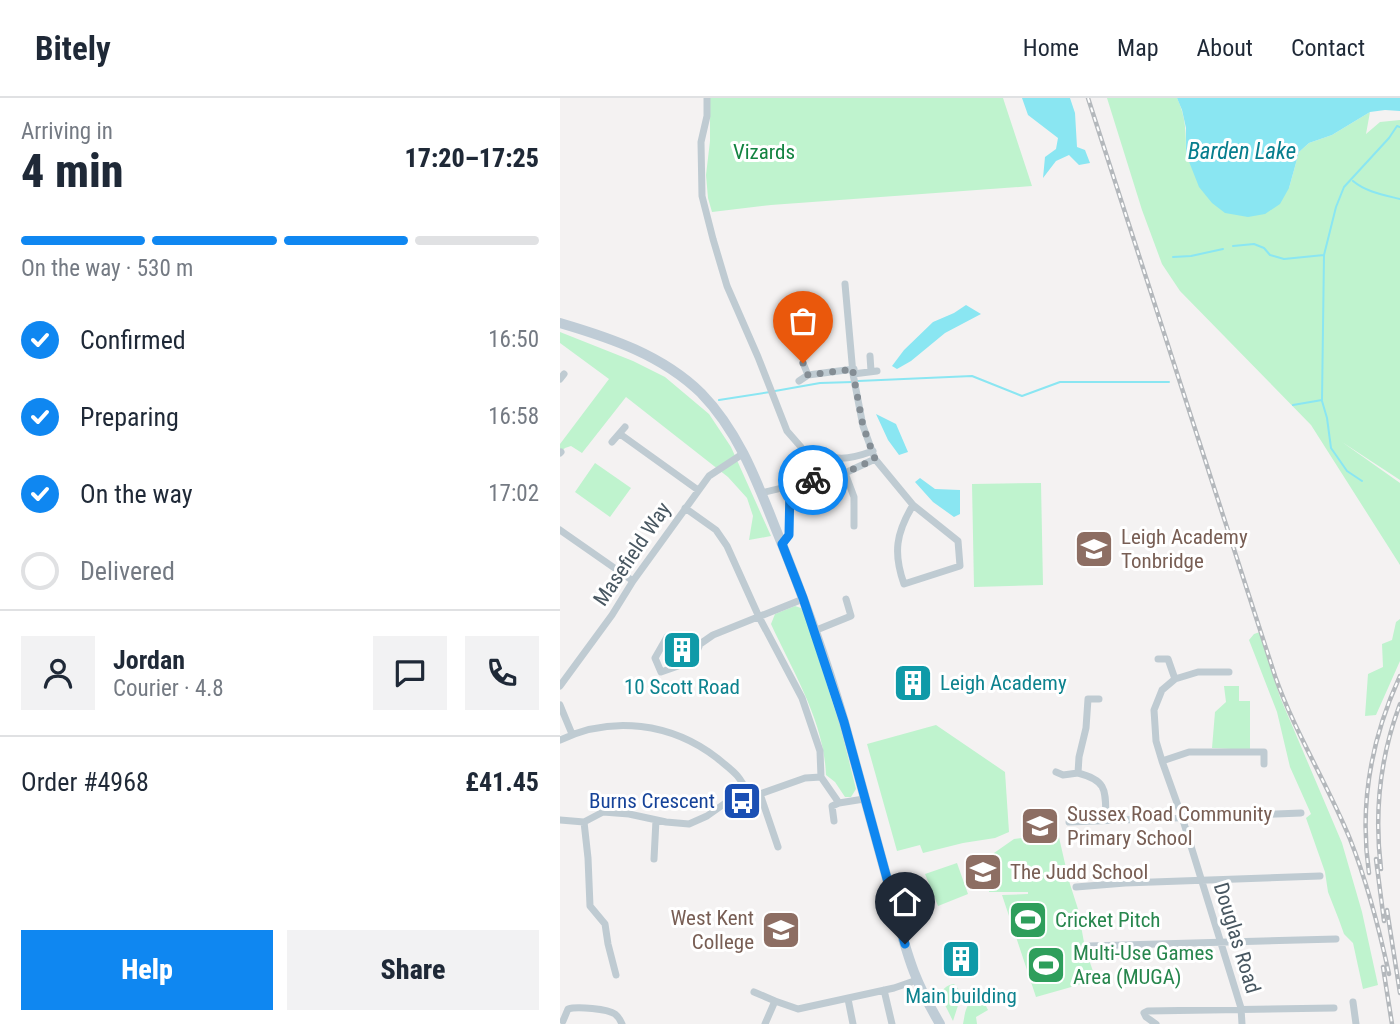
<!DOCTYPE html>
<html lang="en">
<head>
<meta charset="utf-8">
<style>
	:root { --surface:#fff; --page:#f2f2f3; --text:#1f2937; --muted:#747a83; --line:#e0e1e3; --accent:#0f87f1 }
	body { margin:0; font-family:"Roboto Condensed",sans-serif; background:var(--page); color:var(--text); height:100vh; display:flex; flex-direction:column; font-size:26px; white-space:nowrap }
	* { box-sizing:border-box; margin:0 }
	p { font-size:23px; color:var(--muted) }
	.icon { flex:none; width:38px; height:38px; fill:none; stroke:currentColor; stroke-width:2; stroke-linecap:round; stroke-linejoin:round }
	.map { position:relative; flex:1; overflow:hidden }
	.details { display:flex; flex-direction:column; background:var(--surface); width:560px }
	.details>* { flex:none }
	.pin { position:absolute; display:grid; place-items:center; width:60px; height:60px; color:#fff; margin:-72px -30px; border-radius:50% 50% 50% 0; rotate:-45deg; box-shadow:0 0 7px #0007 }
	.pin .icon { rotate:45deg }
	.courier { position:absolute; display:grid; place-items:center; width:70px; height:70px; margin:-35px; border:5px solid #0f87f1; border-radius:50%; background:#fff; color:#222; box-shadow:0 2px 9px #0007 }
	.head em { font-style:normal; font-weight:800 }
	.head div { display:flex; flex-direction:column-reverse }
	.head { display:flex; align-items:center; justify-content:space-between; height:119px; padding:0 21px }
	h1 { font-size:46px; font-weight:800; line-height:52px }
	.bar { display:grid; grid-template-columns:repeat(4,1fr); gap:10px 7px; align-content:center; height:84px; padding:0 21px }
	.bar i { height:9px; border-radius:5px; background:var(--line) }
	.bar .current { background:var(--accent) }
	.bar p { grid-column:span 4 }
	.line { display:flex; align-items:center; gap:18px; padding:0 21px; border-top:2px solid var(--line) }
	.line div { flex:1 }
	.round { display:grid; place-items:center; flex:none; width:74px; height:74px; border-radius:0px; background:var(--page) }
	ol { padding:0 21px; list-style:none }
	li { display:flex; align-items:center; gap:21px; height:77px }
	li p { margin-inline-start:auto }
	li .icon { padding:7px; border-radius:50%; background:var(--accent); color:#fff; stroke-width:4 }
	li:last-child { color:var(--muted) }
	li i { width:38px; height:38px; border:4px solid var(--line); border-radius:50% }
	.action { display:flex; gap:14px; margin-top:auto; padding:14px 21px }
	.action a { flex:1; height:80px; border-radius:0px; background:var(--accent); color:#fff; font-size:28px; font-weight:800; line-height:80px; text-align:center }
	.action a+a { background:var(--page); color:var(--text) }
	header { display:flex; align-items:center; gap:42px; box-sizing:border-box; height:98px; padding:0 35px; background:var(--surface); border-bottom:2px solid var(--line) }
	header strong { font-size:33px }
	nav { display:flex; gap:38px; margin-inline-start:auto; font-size:24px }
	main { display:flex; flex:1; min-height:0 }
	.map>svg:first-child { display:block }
	.green { fill:#bff3ce }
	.water { fill:#8ae6f2 }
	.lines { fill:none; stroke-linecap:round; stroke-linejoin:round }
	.stream { stroke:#8ae6f2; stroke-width:2 }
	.street { stroke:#bfcbd2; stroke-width:7 }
	.secondary { stroke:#bfccd6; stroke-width:10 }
	.rail-casing { stroke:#b4b8bc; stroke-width:4.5 }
	.rail { stroke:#fff; stroke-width:2; stroke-dasharray:5; stroke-linecap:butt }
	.done { stroke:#848d94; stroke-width:7; stroke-dasharray:0 12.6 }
	.route { stroke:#0f87f1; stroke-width:9 }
	.labels { text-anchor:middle; stroke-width:6; stroke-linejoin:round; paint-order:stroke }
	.park-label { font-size:21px; fill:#128340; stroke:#fff }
	.education-label { font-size:21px; fill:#785e54; stroke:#fff; text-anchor:start }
	.street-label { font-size:21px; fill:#485761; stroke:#fff }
	.culture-label { font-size:21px; fill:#0d838f; stroke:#fff }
	.transit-label { font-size:21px; fill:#164399; stroke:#fff; text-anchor:end }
	.leisure-label { font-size:21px; fill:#27864d; stroke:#fff; text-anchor:start }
	.water-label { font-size:23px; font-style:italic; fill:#077e8e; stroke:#fff }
</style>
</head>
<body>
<header>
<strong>Bitely</strong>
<nav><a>Home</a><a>Map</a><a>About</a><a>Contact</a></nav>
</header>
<main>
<section class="details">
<div class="head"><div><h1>4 min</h1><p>Arriving in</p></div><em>17:20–17:25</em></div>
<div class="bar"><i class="current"></i><i class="current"></i><i class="current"></i><i></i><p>On the way · 530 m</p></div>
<ol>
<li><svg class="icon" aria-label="check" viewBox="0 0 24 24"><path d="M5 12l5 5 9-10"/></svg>Confirmed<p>16:50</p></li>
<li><svg class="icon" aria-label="check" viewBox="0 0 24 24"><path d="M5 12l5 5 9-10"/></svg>Preparing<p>16:58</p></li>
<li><svg class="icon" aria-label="check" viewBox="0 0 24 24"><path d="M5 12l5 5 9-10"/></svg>On the way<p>17:02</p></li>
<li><i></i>Delivered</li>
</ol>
<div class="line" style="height:126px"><a class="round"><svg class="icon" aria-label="person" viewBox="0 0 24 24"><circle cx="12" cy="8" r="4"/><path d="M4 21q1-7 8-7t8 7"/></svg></a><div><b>Jordan</b><p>Courier · 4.8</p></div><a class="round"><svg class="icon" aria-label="chat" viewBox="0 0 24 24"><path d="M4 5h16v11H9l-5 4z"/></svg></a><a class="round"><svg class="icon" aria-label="phone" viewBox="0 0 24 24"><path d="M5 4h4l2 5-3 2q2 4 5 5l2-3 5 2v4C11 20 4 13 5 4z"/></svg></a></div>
<div class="line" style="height:91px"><div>Order #4968</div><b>£41.45</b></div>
<div class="action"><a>Help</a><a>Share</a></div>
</section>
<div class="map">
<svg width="840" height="926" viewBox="0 0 840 926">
	<rect width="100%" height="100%" fill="#f4f2f2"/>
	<path class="green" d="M150,0H443L472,88L211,107L152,114L148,100L146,77L150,43Z
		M547,0H617C626,19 626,35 626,56L729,90L739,54L749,45L772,37L810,14L806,36L820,24L840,22V382L782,344L840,385V467L751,327L620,193L602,166L582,112Z
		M0,234L73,263L105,279L149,316L171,349L211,438L189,442L193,418L187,400L168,379L66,299L22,355L11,348L5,350L0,355V346L49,281L0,245Z
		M35,365L71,390L50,419L15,394Z
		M481,385L483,487L414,489L412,386Z
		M235,508L241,510L244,515L280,627L296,691L291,699H285L275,684L266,677C264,623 233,574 211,526L215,516Z
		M840,521V563L816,617L805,618L808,576L823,569L822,546L832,542L836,524Z
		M700,534L720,599L782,745L802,814L818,887L803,891L793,845L784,836L779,822L768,794L765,774L746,720L751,716L730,669L717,614L689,542L694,536Z
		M664,588H679V603H690V652L652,650L655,614L666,604Z
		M376,627L445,674L449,734L435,740L403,745L363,755L360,747L337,753L307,646Z
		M498,735L509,783L518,811L525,850L536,882L476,899L442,797L468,796V794H429V755H434L454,741Z
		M397,765L408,796L378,808L365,776Z
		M394,886L402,895L393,923L380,897C382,891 387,887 394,886Z
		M416,902L420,903L423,902L428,912L416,919L417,926H403C405,917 405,904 416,902Z"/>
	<path class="water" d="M462,0H510L515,15L517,49L525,52L530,65L519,67L509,57L496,63L483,80L485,59L496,51L498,40L468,17Z
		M617,0H840V13L825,12L810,14L772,37L749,45L739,54L729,90L720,106L705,116L688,119L665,115L652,105L639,89L626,56V30L622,12Z
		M406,207L421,216L385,235L351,263L337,271L332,268L344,252L373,224L394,215Z
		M316,316L336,326L348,354L339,357L328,342Z
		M360,380L375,391L400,392V416L394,419L373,404L355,384Z"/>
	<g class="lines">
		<path class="stream" d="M793,83C806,94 824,97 840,101
			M673,148L694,146L704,150L710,157L724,161L764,157
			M613,159L631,158L663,151
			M298,283L412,278L462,298L500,284H609
			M215,293L260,285L293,284
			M159,302L210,294
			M762,303L767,320L771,350L787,373L802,383
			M733,307L762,302L764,157L776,109L784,89L829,40L837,28L840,29"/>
		<path class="street" d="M147,0V18L141,44L142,98L153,141L167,188L198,259L227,333L241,349L253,383
			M285,186L293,276L303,328L315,361L353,407L398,443L400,468L344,486C333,455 336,435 353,407
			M310,258L311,273
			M243,265L248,277
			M293,276L317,273
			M0,281L4,276
			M239,283L248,277L294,271
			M60,336L138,392
			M52,344L65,329
			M251,351C275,364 288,362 313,353
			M0,355L1,354
			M285,375L294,399V428
			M201,395L285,375L315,361
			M125,410L156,432L167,448L199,519L242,600L260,653L261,679L279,705L304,701
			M0,432L73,483
			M222,446L229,437L230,388
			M254,533L291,518L286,501
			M107,539L95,560L101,574L121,567H131L140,546L153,537L243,501
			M598,561H608L615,581
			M669,574H638L615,581L602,592L594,612L596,643L602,663L622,719L681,910L682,926
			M0,588L52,517L73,483L149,378L184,355
			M539,601H528L526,630L519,659L518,675C549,683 545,694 546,722
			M0,607L12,636
			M0,642C52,617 112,625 157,660C174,674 179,676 188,696H200L245,680L261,679
			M602,663L629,654H704V666
			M496,674L503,677L518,675
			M200,696L218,749
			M0,722L24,724L43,714L69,716L106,724L129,726L147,718L164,706L188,696
			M274,723L272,708L279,705
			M24,724L28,760L30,808L45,826L48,846L56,877
			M509,724L741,715
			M94,761L96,722
			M516,789L565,785L760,778
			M528,848L776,841
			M324,892L332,926
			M194,894L215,903L238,911L334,890L357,882
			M288,901L293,926
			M793,904L796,926
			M3,923L8,911C17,908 48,911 55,916C59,919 60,922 62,926
			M205,926L215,903
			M596,926L586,919L584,915L588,913L774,910"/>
		<path class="secondary" d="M0,225C51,240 102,257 141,295C178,333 196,381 215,429C241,492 265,558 284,624C298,675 312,726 326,777C335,809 342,843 354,874C361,892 370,909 380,926"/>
		<g class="rail-casing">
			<path id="rail" d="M528,0L715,578C735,635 767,685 790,741C807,784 819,830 829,876
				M816,761L824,823
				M821,771C814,714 820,659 840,606
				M809,775C799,706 811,641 840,578
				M827,812L840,895
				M823,869L832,926"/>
		</g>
		<use href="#rail" class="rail"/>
	</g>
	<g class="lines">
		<path class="done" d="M243,265L248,277L294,271L293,275L303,328L315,361L285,375L253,382"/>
		<path class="route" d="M253,382L230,388L229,437L222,446L243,500L284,624L345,846"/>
	</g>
	<defs>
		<g id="school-square" transform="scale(2.0125)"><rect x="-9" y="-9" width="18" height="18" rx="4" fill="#8d6e63" stroke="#fff"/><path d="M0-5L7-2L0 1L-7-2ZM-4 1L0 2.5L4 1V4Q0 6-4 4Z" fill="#fff"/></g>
		<g id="building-square" transform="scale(2.0125)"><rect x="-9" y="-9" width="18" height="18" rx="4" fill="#0f9aa8" stroke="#fff"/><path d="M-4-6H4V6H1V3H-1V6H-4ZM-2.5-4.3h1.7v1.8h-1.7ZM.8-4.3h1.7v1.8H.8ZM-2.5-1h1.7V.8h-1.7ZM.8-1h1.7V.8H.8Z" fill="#fff"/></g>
		<g id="bus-square" transform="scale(2.0125)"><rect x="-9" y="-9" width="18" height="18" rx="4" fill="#1a4fb4" stroke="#fff"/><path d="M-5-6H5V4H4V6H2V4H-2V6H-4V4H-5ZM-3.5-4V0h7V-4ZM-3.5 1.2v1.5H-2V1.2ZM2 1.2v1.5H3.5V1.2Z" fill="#fff"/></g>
		<g id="stadium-square" transform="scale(2.0125)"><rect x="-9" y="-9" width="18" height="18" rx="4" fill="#2e9e5b" stroke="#fff"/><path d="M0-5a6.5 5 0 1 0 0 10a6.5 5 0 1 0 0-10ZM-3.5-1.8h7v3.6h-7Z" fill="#fff"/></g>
		<g id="university-square" transform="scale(2.0125)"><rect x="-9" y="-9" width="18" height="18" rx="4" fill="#8d6e63" stroke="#fff"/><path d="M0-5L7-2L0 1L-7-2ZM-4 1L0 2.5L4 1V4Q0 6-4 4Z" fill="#fff"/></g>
	</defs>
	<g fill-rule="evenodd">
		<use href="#school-square" x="534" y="451"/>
		<use href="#building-square" x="122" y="552"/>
		<use href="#building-square" x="353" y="585"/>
		<use href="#bus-square" x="182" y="703"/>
		<use href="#school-square" x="480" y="728"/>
		<use href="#school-square" x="423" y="774"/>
		<use href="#stadium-square" x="468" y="822"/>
		<use href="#university-square" x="221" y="832"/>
		<use href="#building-square" x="401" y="861"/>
		<use href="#stadium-square" x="486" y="867"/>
	</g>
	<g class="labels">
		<g class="park-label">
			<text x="204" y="61">Vizards</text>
		</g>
		<g class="education-label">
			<text x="561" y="446">Leigh Academy<tspan x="561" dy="24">Tonbridge</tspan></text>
			<text x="507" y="723">Sussex Road Community<tspan x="507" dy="24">Primary School</tspan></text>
			<text x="450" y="781">The Judd School</text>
			<text x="194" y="827" text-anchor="end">West Kent<tspan x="194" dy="24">College</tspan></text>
		</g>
		<g class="street-label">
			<text transform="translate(72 456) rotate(-56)" y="7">Masefield Way</text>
			<text transform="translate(677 840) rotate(73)" y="7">Douglas Road</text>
		</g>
		<g class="culture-label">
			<text x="380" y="592" text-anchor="start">Leigh Academy</text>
			<text x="122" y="596">10 Scott Road</text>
			<text x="401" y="905">Main building</text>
		</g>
		<g class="transit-label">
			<text x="155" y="710">Burns Crescent</text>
		</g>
		<g class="leisure-label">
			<text x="495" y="829">Cricket Pitch</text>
			<text x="513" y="862">Multi-Use Games<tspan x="513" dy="24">Area (MUGA)</tspan></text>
		</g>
		<g class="water-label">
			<text x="682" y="61">Barden Lake</text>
		</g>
	</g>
</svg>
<div class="pin" style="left:243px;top:265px;background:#ea580c"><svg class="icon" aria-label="bag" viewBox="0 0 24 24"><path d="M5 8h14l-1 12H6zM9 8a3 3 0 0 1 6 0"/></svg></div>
<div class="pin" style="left:345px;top:846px;background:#1f2937"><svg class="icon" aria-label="home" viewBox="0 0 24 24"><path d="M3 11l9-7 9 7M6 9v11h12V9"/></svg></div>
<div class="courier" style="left:253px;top:382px"><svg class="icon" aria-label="bike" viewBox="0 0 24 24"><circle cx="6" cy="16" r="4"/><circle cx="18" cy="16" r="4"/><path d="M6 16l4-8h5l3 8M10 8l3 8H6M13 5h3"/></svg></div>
</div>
</main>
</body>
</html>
